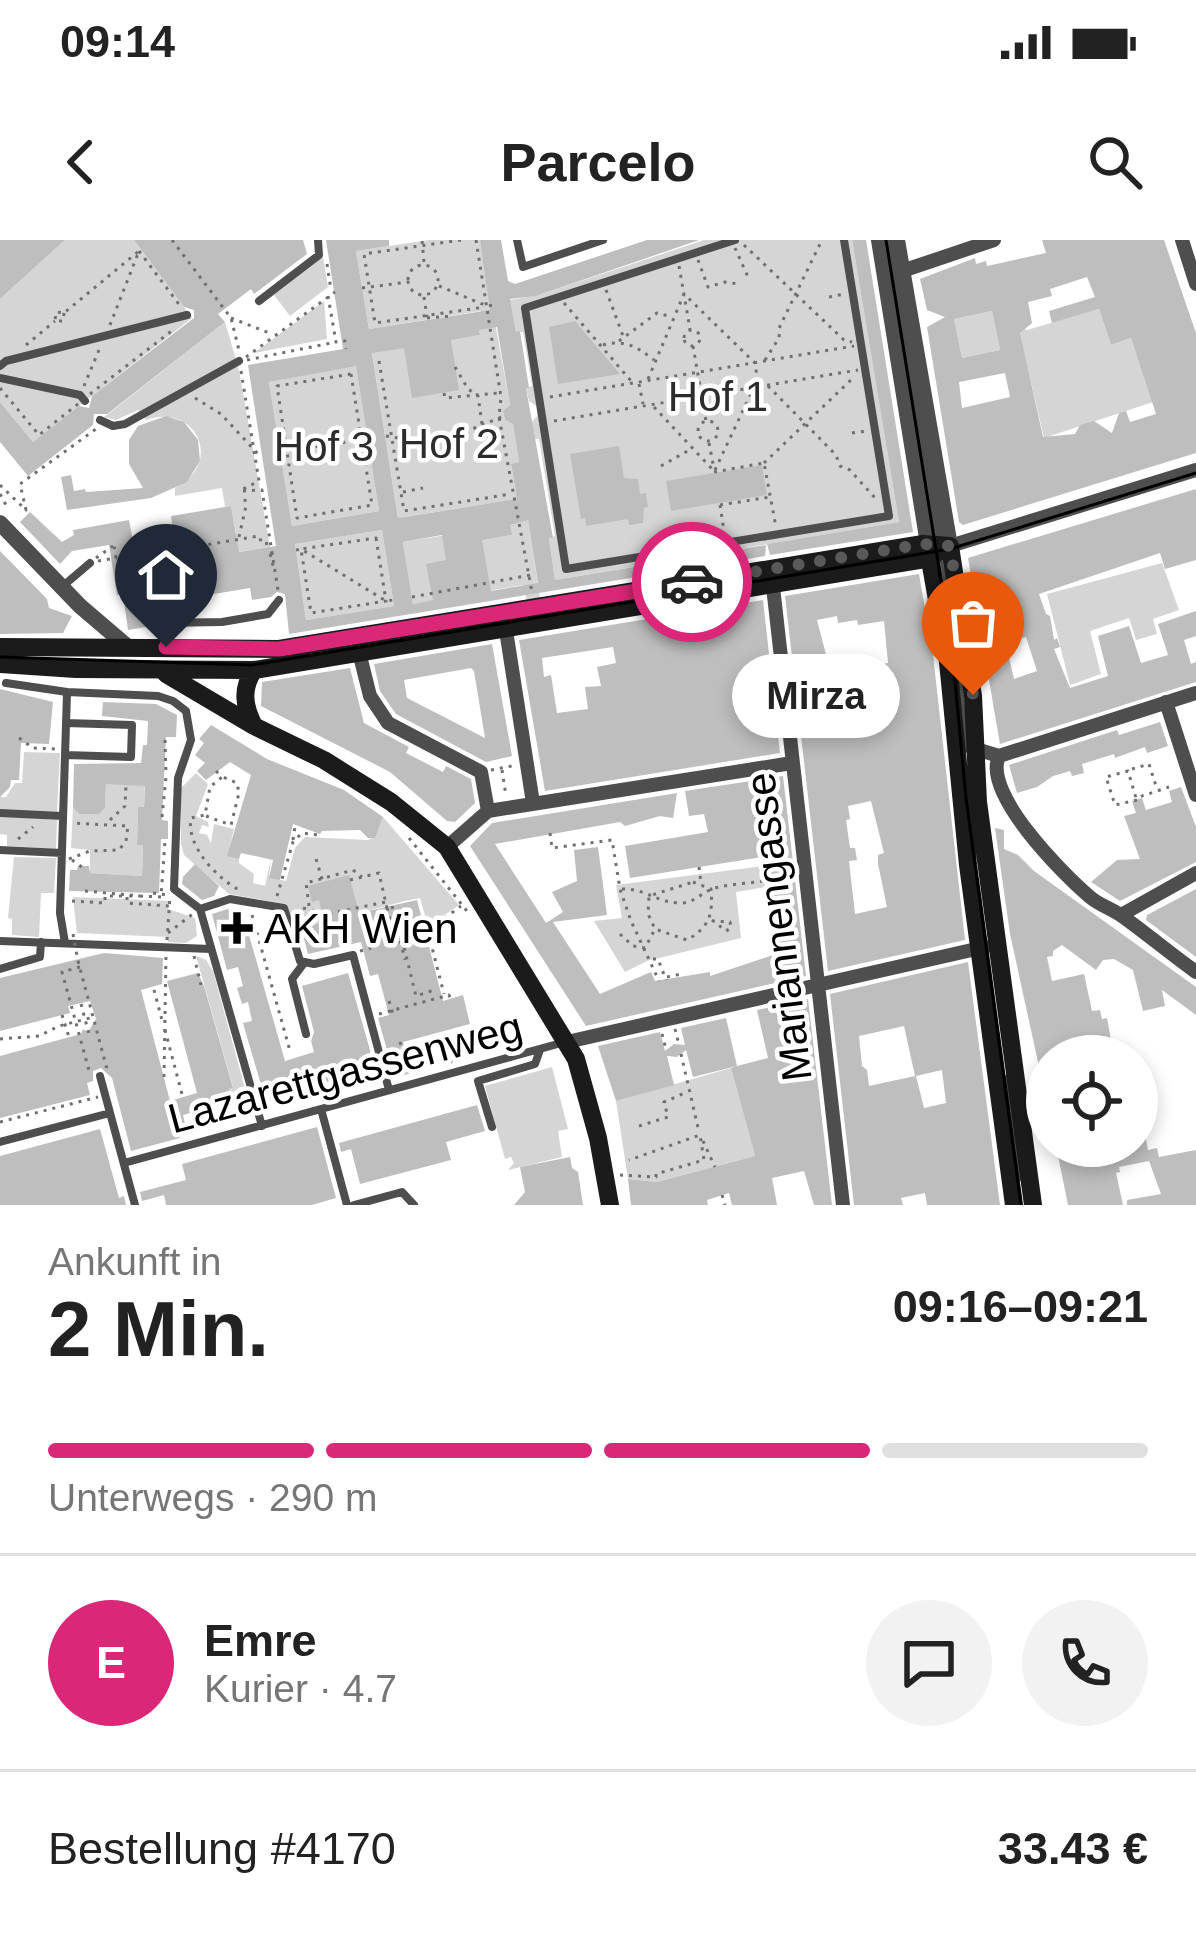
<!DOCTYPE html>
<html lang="de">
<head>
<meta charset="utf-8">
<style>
	:root { --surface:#fff; --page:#f2f2f2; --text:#222; --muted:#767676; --line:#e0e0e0; --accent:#db2777 }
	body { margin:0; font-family:Arial,sans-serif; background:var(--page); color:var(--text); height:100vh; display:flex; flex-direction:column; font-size:45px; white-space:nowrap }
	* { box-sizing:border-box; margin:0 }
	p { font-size:39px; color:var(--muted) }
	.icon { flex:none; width:66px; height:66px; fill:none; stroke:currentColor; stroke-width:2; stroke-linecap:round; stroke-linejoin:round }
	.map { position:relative; height:965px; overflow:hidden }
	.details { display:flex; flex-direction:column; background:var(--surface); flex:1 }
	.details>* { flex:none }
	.buttons { position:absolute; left:1026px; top:795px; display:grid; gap:24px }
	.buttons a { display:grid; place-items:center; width:132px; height:132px; border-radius:50%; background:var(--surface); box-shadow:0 6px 18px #0003; font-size:60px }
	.pin { position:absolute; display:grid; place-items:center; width:102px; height:102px; color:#fff; margin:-123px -51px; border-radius:50% 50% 50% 0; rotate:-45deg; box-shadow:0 0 12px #0007 }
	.pin .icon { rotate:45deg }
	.courier { position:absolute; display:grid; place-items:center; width:120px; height:120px; margin:-60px; border:9px solid #db2777; border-radius:50%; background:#fff; color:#222; box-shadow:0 3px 15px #0007 }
	.bubble { position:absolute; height:84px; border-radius:42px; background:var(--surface); box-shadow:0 6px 18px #0003; font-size:39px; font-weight:600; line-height:84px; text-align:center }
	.overview em { font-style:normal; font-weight:600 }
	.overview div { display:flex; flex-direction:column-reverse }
	.overview { display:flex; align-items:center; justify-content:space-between; height:204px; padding:0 48px }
	h1 { font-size:78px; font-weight:600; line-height:90px }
	.bar { display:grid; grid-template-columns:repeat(4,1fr); gap:18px 12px; align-content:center; height:144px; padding:0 48px }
	.bar i { height:15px; border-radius:9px; background:var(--line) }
	.bar .active { background:var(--accent) }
	.bar p { grid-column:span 4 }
	.line { display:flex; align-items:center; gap:30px; padding:0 48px; border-top:3px solid var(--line) }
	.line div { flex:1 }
	.round { display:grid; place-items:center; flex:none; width:126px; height:126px; border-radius:63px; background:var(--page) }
	.status { display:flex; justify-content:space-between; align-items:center; height:84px; padding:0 60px; background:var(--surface); direction:ltr }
	.status svg { height:33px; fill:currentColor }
	header { display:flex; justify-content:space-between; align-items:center; height:156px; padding:0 48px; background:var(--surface); font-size:54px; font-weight:600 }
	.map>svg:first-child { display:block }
	.green { fill:#d5d5d5 }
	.building { fill:#bebebe; fill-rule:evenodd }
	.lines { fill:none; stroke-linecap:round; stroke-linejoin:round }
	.path { stroke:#707070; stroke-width:3; stroke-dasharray:3 6; stroke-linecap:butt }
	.service { stroke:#4e4e4e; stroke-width:8 }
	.minor { stroke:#4e4e4e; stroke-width:14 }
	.tertiary { stroke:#4e4e4e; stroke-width:16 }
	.secondary { stroke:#1b1b1b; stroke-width:18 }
	.tram { stroke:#000; stroke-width:3 }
	.path-bridge { stroke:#707070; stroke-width:3; stroke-dasharray:3 6; stroke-linecap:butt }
	.done { stroke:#595959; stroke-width:12; stroke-dasharray:0 21.6 }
	.route { stroke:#db2777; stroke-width:15 }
	.poi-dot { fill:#000; stroke:#fff; stroke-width:4.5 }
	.labels { text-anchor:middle; stroke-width:9; stroke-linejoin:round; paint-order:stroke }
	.park-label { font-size:42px; fill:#2c2c2c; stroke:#fff }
	.street-label { font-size:42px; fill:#000; stroke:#fff }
	.poi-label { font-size:42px; fill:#000; stroke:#fff; text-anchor:start }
</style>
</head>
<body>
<div class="status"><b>09:14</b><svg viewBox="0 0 49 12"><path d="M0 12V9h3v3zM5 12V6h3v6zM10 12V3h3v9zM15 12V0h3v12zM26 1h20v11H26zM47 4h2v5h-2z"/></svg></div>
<header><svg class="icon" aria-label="back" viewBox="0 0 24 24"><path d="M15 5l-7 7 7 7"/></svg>Parcelo<svg class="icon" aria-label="search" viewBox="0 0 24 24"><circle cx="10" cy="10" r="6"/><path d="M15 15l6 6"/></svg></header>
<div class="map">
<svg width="1196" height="965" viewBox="0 0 1196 965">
	<rect width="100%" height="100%" fill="#fff"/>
	<path class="green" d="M65,0H134L192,78L33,202L0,162V59Z
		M429,0H480L510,165L503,171L505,180L513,184L519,222L511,225L516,253H524L540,358L527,361L523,345L413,364L403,302L477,290L479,300L511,295L505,261L403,277L399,284L372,112L479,95V90L484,88L480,71L369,89L356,11Z
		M704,0H852L899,282L555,340L549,298L555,296L539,199H533L532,182L538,175L536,166L529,161L526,148L532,146L523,92H516L510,60L539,55Z
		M323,17L328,47L290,76L274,55Z
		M324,61L327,99L254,113Z
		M1099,69L1111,105L1131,98L1153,162L1044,198L1018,87L1027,90Z
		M992,71L1000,110L962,118L954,79Z
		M225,82L239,130L270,307L224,314L236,293L231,266L225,267L222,248L175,256V248C224,224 197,162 146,180L138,170L116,180L104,177Z
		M356,125L379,271L292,286L269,142Z
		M382,290L394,366L306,380L295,304Z
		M1162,323L1179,370L1153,379L1157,394L1136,400L1129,378L1090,391L1101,434L1070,445L1047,354Z
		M24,512L60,513L57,572L0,570V557H6L15,543H22Z
		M196,533L208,544L196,576L208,582L209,587L202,585L199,593L207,595L211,603L214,584L234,589L228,615L239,619V623L254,634L253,643L265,646L271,618L269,637L286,641L295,608L305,597L368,600L375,597L383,577L459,665L428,686L420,658L405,661L302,688L304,701L298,702L285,664L229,654L184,615L181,604V548Z
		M106,541L145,542L144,567L138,568L137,604L143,605L142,636L90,633V610L71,608L73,567L79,574H99L105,568Z
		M0,576L57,580L56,609L7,606V595L0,594Z
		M14,617L56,618L54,653H41L39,697L12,695V679L8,678Z
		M763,626L766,647L736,652L741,698L647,721L625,732L594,681L622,678L616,645Z
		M73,657L168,661V669L195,678L197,696L186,703L168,702V697L77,693Z
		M196,716L206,720L213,731L246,852L231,856L229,850L233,847Z
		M552,827L568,889L558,891L562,917L508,930L514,923L511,917L505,919L485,846Z
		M731,828L755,916L657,942L628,939L616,861Z"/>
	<path class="building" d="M0,0H65L0,59Z
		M134,0H303L307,14L254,54L251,49L218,74L225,82L107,174H94L93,185L28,236L0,202V162L33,202L79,166L89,168L92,156L194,78V70L184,67Z
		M326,0H389V6L356,11L369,89L490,70L480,0H501L508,41L515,44L647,0H699L536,56L510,59L516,92L520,91L529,148H526L553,298H549L555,340L766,305L765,316L289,394L285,354L277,352L271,357L252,360L250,348L178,360L180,371L150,376L152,386L128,390L123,354L117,355L109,305L72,311L60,324L20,282L30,272L62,302L74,295L73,290L129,280L138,328L192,319L190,301L175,303L171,276L231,266L239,312L276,306L248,125L343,109ZM497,87L510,165L503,171L505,180L513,184L519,222L511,224L517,259L398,278L372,113L404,108L412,158L459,150L451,100L480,95L479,90ZM356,126L379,271L292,286L269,142ZM528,280L538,343L491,351L482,300L512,295L510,285ZM382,290L394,366L306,380L295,304ZM442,295L446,320L426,324L433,360L413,364L403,302Z
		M852,0H866L913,292L770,315L767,304L899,282Z
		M1042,0H1164L1196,93V213L963,285L959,282L927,87L945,77L927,70L920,39L975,18L976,24L986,21L987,26L1046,13ZM1087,37L1095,57L1049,71L1052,83L1099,69L1111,105L1131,98L1156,174L1130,182L1126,171L1119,173L1112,193L1094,181L1080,185L1075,194L1043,197L1020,93L1032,83L1028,62L1052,56L1050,49ZM992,71L1000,110L962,118L954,79ZM1005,133L1010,157L962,168L959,142Z
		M575,81L620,134L558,144L549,87Z
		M166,176L184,182L198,200L200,221L187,242L151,258L67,270L61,237L71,235L74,251L85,249L86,252L143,248L129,224V200L138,186Z
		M619,206L624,238L638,239L640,254L646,253L648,267L644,268L643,283L629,285L628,279L586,286L585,278L581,279L570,214Z
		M762,225L767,255L671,271L666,241Z
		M1196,249V320L1165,329L1160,313L1039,354L1046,374L1050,376L1054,400L1057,398L1060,407L1054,409L1070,448L1108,436L1098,396L1129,386L1141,423L1168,415L1158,384L1196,371V396L1184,400L1191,424L1196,422V442L1000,504L968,318ZM1026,397L1037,431L1014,439L1005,401Z
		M0,311L47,359L49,368L72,376L63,393L0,394Z
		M919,334L933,415L965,700L828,731L785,356ZM837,376L838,383L857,380L858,385L884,381L888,423L863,428V420L829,426L817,380ZM871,561L884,613L878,615V624L887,667L855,674L849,621L857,620L855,608H850L846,580L850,579L848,566Z
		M763,360L780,513L545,551L519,400ZM613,407L616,423L597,427L601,446L585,447L588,469L557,473L551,435L544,437L542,418Z
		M492,404L512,516L486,522L396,474L380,451L374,424ZM471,428L474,431L485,498L407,458L404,440Z
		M350,428L364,483L409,507L406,513L443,532L446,526L471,539L475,563L455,582L447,581L390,532L261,466L262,442Z
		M0,449L53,462L49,504L21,503L19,540H11L10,547L0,557Z
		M103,462L156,464L177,475L176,497H166L162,580L168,581V599H161L159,653L69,651L70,630H77L78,626H89L90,633L142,636L143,605H137L138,567H144L145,546L106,544L105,568L99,574H79L73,567L74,524L141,523L143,505H147L148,481L102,476Z
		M1160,482L1168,506L1147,513L1145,507L1115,518L1114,514L1082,524L1084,533L1072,536L1070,531L1053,536L1037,547L1017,553L1009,525L1117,490L1119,495Z
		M211,485L267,519L344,550L383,577L375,598H368L360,590L322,591L320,594L293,584L280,640L269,638L273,620L241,613L239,619L227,616L251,535L230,522L206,540L197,531L205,523L195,515L204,503L199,499Z
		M783,536L806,736L586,786L470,606L492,583L677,553L673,578L660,576L625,586L620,582L495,604L546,683L563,672L552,652L577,641L574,610L598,607L607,675L553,682L600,754L651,732L655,741L710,732V736L776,714L762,617L630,638L625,606L708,592L704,574L689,576L685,551Z
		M1181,547L1196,587V622L1120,661L1091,642L1117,620L1140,619L1124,576L1136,573L1132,561L1142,558L1146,570L1172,562L1169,551Z
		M995,588L1004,590V609L1018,615L1034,631L1196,747V775L1162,750L1165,766L1143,771L1133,730L1114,719L1103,720L1096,730L1062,705L1053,711V716L1047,717L1052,741L1084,734L1092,771L1100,770L1102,779L1107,778L1114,816H1047V844L1043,845L1010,694Z
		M195,624L219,646L214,656L202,660L182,644L183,637Z
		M349,635L359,673L417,660L443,761L463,755L470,784L403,802L411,833L395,838L378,778L389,775L378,734L370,736L361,702L308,714L301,688L324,682L319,660L312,662L308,646Z
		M1196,649V717L1146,680L1147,675Z
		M231,668L237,691L247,688L285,821L314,812L311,801L314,792L302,746L348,733L370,810L372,832L291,850L293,856L266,862L243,783L252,781L248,762L242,764L237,748L243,746L238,727L227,730L212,674Z
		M104,713L163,718L162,744L141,750L170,861L197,853L167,741L198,733L204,746L233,848L229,849L231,856L200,865L201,870L183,875L187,892L179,894L180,898L131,911L112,838L101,828L93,831V841L87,843L90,855L0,878V816L81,794L83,789L88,792L96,779L90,761L68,766L70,773L0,791V738Z
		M968,722L1000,965H927L925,953L901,958L903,965H854L830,754ZM904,786L915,836L869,846L867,830L862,826L859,796ZM942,830L946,863L924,868L916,836Z
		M808,759L832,965H814L804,931L772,938L777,965H732L729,953L707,960L708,965H631L628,939L657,942L755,916L731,828L737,826L693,837L686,810L677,817L667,816L674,845L616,861L598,806L660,792L665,811L674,804L685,805L681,788L726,778L737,826L768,818L757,770Z
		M477,865L485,891L446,902L451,920L360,944L351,909L341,912L339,903Z
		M1142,879L1148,910L1157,908L1159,917L1196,910V965H1127V960L1161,954L1149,921L1119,927L1120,932L1116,933L1123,965H1068L1056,906H1137V880Z
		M317,887L336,958L312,965H166L164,955L142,961L140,952L186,940L182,924Z
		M100,889L119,958L124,956L126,965H0V916Z
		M570,917L572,928L578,932L583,965H514L525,952L520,927Z"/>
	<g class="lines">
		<path class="path" d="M172,0L231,78L239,110
			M461,0L364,14L375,83L485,67
			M476,0L501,157L499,177L532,352
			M422,1L424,23
			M744,5L844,100L852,102
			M735,8L748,37
			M139,11L181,67
			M698,20L708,47L725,42L738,44
			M327,24L331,50
			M408 40a15 15 0 1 1 30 0a15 15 0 1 1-30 0Z
			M679,26L690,89
			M439,46L487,66L493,65
			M362,48L408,42
			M606,50L623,96
			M328,56L336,102L345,101L346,109
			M424,57L427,77
			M829,57L845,54
			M564,63L632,142
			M64,73L63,81H55L56,72L64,73L139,11L110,85
			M231,78L272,94
			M427,78L453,76
			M684 98a8 8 0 1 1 16 0a8 8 0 1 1-16 0Z
			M619,101L657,73L672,77
			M26,105L55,81
			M603,105C625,99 637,107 654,120
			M693,106L706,181
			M246,117L335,52
			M247,120L336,102
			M765,120L779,98L780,86L822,0
			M379,121L404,271L511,254
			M455,127L468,149L478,156L482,184
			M241,131L259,241L243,249
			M351,134L372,265L297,278L277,146Z
			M648,139L684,54L755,123L758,144
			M639,144L643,164
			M84,146L101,105
			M768,146L836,215L840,226L850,230L875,258
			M0,148L39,195L78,164
			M444,153L445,158L498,153
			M90,154L173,90
			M550,157L854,106
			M195,158L221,174L259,215
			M654,167L713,230
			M698 191a10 10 0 1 1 20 0a10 10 0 1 1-20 0Z
			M554,181L858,130
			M852,193L867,191
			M386,196L421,202L450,198L504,176
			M709,203L714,229
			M280,212L368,199
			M764,223L854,137
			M661,226L691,209
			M715,230L754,147
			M714,232L764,223L776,287
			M0,245L26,270L20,244L96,189
			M243,251L262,250L278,350
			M403,252L423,248
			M0,254L6,265L2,268
			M720,265L770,257
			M720,265L724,291
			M239,297L246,266L244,254
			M376,298L386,361L311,373L301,309Z
			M296,310L301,309L386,361L393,360
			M270,314L274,329
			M96,318L113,306
			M98,321L116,318L114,306
			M412,357L536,334
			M155,376L145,315L259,296L262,304L271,303
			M19,498L33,508L57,509
			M165,500L166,535
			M1132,529L1149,524L1157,549
			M491,530L517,525
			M502,530L506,556
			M216,531L222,537L210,547L205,575L191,578C186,606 216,637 239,650
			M1137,560L1115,565L1106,537L1128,531L1136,558L1169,547
			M206,576L231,585L239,553L237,543L223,537
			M162,577L166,537H170
			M110,580L125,566L126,545
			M550,593L552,608L612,600L620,649L631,681L659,741
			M409,598L470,675
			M18,599L33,587
			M293,600L295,587
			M69,619L90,611L119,610L126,601L128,586L72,583
			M316,619L323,642
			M72,620L86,630
			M699,627L701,644
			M350,640L379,633L387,668
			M693,642L711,649C713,674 710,687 687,700L655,689L648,674L649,656Z
			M622,649C644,648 656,662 679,663C694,664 701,652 715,648C731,644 749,643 765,641
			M85,651L140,656H129
			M153,653L168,655
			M140,656L161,657L165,601
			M277,656L293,602L302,593L319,595
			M72,661L105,663V656H127V663L169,666
			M309,666L306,643L353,630L362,637
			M392,666L405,720
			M303,668L327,674L386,662
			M387,668L395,699
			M252,675L290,811
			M712,680L726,691L731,688L730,682L714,681
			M430,689L461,666
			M428,692L444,754
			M168,693L194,673
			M620,694L633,706L645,708L654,691
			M167,700L170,656
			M376,706L402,699L416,756L434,750
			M360,711L371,708
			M194,716L201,745
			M653,719H658L666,740
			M78,721L107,829
			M80,727L62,732L90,834
			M667,737L681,734
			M154,750L162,780
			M389,761L393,774
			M81,764L89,794
			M379,774L449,755L450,758
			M62,775L69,797
			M675,789L679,805
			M165,790L183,858
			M662,794L666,809
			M0,799L39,796L59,786L90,778
			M400,802L409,836
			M387,813L454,822
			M681,814L699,892
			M164,837L166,714
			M195,867L245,854
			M0,882L98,857
			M639,886L668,877L664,862L687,852
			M703,901L715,927
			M620,935L656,937V934L704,920L700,895L629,920
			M722,955L725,965"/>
		<path class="service" d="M517,0L523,27L603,0
			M735,0L525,68L566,329L889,276L844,0
			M889,0L938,301
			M259,61L319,15L318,0
			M0,126L6,121L187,75
			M0,138L80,155L85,161
			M100,180L113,186L125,184L239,121
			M940,315L945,354
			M63,346L90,323
			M161,383L222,382L268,374L279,360
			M958,434L965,509
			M6,443L67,452L158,456L173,461L186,471L191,500L178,538L174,649L200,669L262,886
			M65,515L131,517L132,485L66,483
			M0,573L62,576
			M0,610L62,613
			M200,669L230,659L284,668L300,721L314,724L353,715L389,850
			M0,701L211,709
			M65,703L60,673L67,453
			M304,723L292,739L306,794
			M0,729L40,717L41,702
			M100,836L135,965
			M1007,839L1019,937
			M321,869L347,965
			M492,887L478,841L535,824L540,810
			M0,902L110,873
			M124,923L565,802
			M354,965L402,952L414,965"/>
		<path class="minor" d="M1182,0L1196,44
			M902,31L994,0
			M950,306L1196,230
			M772,338L843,965
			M505,384L533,563
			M358,408L370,456L388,483L481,532L488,571
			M1166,462L1196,555
			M976,509L999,516L1196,453
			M999,516C982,553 1062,633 1090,657C1099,665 1112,669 1122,676C1147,694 1171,714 1196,732
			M447,607L488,571L792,523
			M1121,675L1196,633
			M567,802L985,707"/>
		<path class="tertiary" d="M879,0L928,304
			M897,0L950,306
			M0,283L80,366L128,407"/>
		<path class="secondary" d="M950,306L973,456L978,562L1033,965
			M928,309L948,422L968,625L1014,965
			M0,407L279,409L923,304L950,306
			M0,424L76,429L254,430L925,319L950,306
			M166,434L254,486L324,520L391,562L447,607L576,819L598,898L610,965
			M254,486C244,466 241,449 254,430"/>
		<path class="tram" d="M886,0L952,409L966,558L1021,965
			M0,417L252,425L950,309L1196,233"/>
		<path class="path-bridge" d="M270,314L277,313
			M73,694L78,721"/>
	</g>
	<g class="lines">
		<path class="done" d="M692,342L923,304L950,306L973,455"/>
		<path class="route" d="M166,407L279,409L692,342"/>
	</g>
	<path class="poi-dot" d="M231 670h12v12h12v12h-12v12h-12v-12h-12v-12h12z"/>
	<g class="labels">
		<g class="park-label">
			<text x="718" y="171">Hof 1</text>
			<text x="449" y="218">Hof 2</text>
			<text x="324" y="221">Hof 3</text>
		</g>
		<g class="street-label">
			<text transform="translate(778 687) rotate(-97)" y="15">Mariannengasse</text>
			<text transform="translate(345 832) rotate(-15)" y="15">Lazarettgassenweg</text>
		</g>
		<g class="poi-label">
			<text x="264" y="703">AKH Wien</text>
		</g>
	</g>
</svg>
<div class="buttons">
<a><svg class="icon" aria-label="locate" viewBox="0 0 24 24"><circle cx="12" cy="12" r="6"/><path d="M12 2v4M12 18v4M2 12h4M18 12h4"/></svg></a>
</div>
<div class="pin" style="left:973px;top:455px;background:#ea580c"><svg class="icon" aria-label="bag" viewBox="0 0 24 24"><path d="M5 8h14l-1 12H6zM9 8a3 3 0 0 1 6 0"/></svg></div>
<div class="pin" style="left:166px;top:407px;background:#1f2937"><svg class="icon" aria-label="home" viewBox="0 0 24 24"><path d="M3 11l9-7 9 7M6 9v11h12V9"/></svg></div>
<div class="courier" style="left:692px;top:342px"><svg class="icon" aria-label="car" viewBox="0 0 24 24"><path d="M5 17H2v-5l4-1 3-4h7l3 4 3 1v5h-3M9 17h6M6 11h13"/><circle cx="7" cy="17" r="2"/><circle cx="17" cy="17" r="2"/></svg></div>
<div class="bubble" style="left:732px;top:414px;width:168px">Mirza</div>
</div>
<section class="details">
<div class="overview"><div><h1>2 Min.</h1><p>Ankunft in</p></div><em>09:16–09:21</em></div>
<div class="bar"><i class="active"></i><i class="active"></i><i class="active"></i><i></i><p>Unterwegs · 290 m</p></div>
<div class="line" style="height:216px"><b class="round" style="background:var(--accent);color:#fff">E</b><div><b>Emre</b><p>Kurier · 4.7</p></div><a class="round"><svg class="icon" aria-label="chat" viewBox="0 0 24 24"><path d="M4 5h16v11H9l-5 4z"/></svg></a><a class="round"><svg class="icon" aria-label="phone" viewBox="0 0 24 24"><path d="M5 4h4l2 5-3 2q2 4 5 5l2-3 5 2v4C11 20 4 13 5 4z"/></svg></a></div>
<div class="line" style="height:156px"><div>Bestellung #4170</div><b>33.43 €</b></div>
</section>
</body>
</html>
